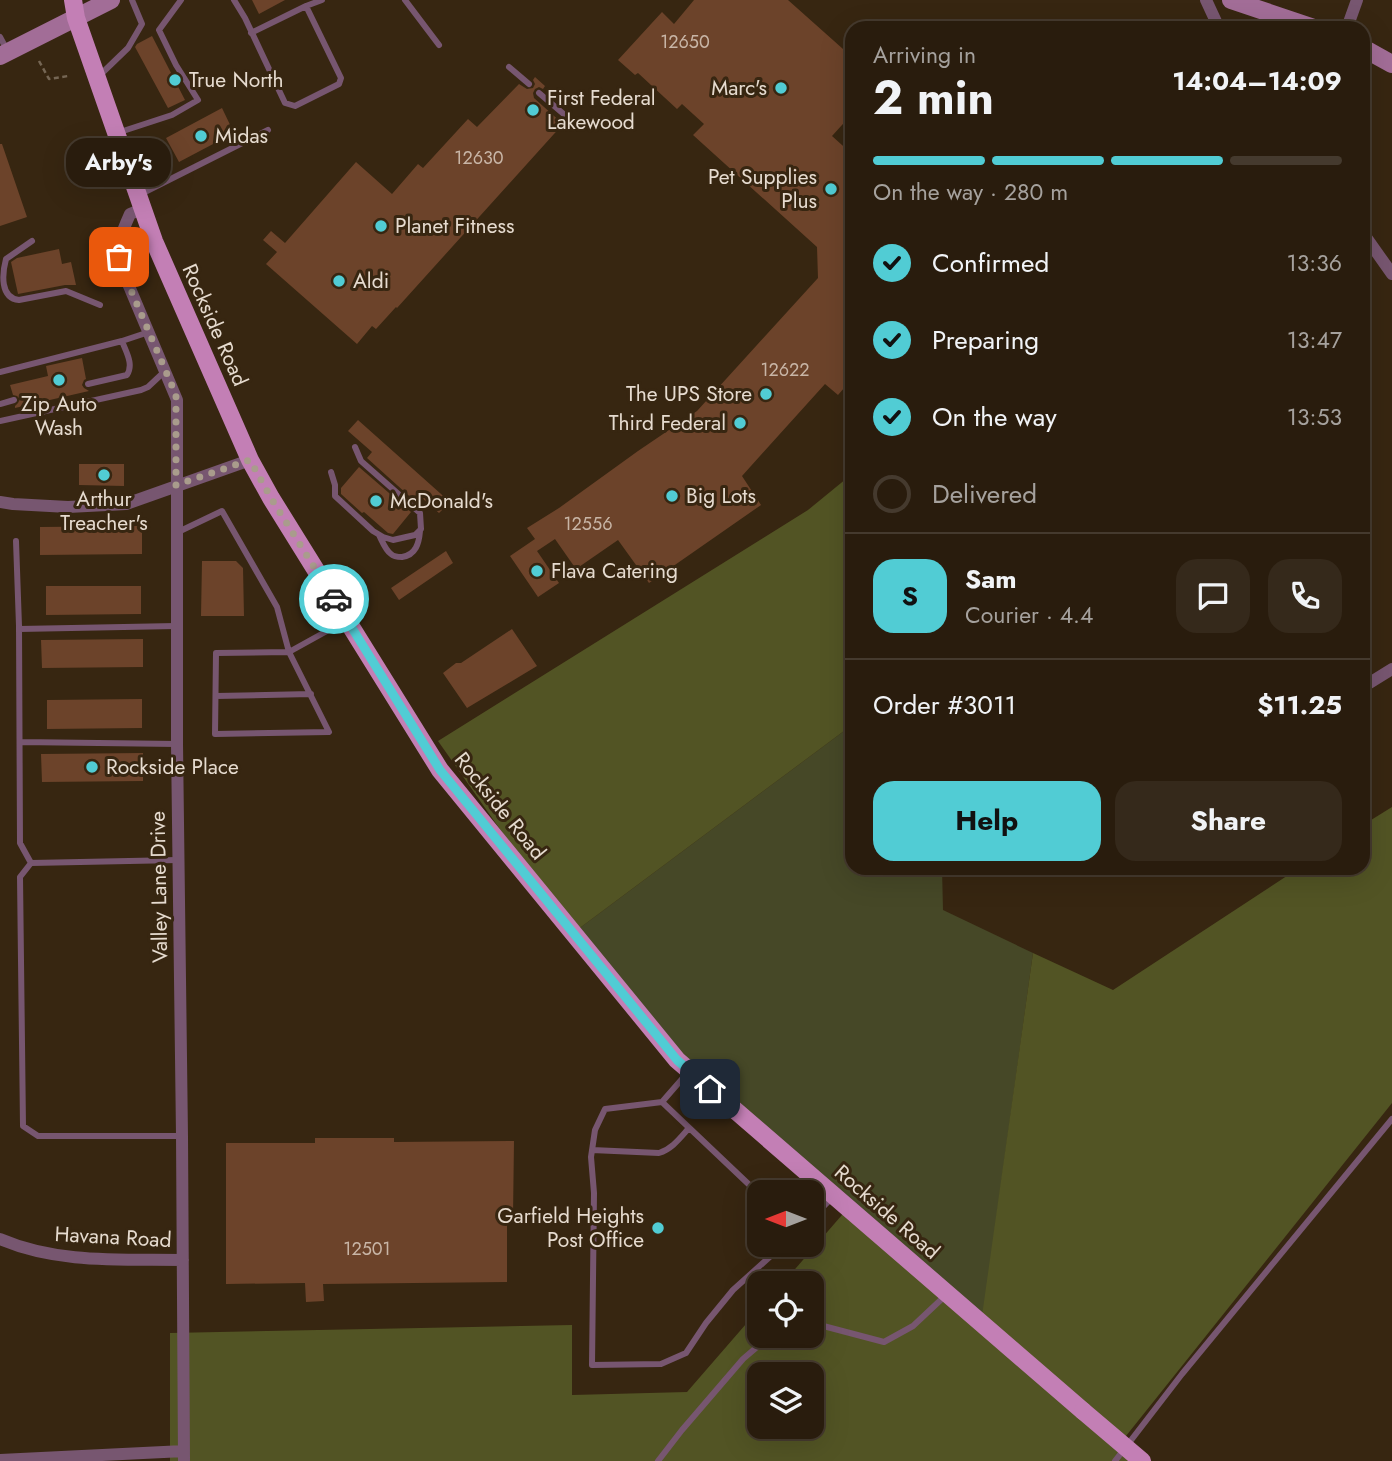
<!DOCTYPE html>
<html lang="en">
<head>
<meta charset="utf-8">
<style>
	:root { --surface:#291c0d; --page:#35291b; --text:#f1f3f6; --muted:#a5a19d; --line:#453a2e; --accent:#51ccd4 }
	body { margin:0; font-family:Jost,sans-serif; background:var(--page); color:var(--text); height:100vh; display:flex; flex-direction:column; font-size:26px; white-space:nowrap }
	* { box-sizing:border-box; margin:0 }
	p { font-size:23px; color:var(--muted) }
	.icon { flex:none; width:38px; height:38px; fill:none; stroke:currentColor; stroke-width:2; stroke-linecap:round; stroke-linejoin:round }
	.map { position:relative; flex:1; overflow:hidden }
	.details { position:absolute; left:845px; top:21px; width:525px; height:854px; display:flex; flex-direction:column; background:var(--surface); border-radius:21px; box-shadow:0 7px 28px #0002,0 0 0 2px var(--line) }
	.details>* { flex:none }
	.needle { width:46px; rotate:270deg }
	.fabs { position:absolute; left:747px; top:1180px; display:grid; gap:14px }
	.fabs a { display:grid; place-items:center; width:77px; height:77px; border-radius:14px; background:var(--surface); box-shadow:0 7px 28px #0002,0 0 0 2px var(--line); font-size:35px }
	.pin { position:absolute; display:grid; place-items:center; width:60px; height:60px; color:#fff; margin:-30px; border-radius:14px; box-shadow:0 4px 10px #0006 }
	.courier { position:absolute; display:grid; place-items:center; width:70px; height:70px; margin:-35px; border:5px solid #51ccd4; border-radius:50%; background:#fff; color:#222; box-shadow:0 2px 9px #0007 }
	.bubble { position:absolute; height:49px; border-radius:21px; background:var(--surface); box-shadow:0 7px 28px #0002,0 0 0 2px var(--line); font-size:23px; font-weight:700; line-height:49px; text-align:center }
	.overview em { font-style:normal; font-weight:700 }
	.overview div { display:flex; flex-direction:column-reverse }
	.overview { display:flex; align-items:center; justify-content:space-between; height:119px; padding:0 28px }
	h1 { font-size:46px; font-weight:700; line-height:52px }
	.bar { display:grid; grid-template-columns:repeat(4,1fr); gap:10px 7px; align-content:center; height:84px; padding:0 28px }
	.bar i { height:9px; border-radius:5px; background:var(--line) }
	.bar .on { background:var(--accent) }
	.bar p { grid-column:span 4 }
	.line { display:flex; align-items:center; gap:18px; padding:0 28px; border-top:2px solid var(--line) }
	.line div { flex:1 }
	.round { display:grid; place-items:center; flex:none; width:74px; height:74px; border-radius:21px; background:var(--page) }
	ol { padding:0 28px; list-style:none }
	li { display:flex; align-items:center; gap:21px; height:77px }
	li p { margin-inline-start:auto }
	li .icon { padding:7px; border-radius:50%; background:var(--accent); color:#111; stroke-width:4 }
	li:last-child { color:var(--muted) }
	li i { width:38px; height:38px; border:4px solid var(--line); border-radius:50% }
	.cta { display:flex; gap:14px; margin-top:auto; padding:14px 28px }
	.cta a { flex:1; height:80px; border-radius:21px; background:var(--accent); color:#111; font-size:28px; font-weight:700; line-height:80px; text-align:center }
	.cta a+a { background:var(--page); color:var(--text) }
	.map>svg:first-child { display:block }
	.green { fill:#464827 }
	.forest { fill:#525424; fill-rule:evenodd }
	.building { fill:#6c432a }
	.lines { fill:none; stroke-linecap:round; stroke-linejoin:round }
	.path { stroke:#756654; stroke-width:2.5; stroke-dasharray:5 3.5; stroke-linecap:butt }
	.lane { stroke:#775670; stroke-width:6 }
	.street { stroke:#775670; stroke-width:12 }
	.secondary { stroke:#a26d97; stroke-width:18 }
	.primary { stroke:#c37fb5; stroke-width:18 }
	.primary-bridge { stroke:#c37fb5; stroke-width:18 }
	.done { stroke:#a99c8c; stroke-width:7; stroke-dasharray:0 12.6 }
	.route { stroke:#51ccd4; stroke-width:9 }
	.poi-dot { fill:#51ccd4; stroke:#372611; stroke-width:2.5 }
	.labels { text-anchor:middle; stroke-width:6; stroke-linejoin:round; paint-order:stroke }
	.number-label { font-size:18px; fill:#c8b5a6 }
	.poi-label { font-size:21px; fill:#e6dbcf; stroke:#372611; text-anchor:start }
	.street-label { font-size:21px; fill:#e6dbcf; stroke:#372611 }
</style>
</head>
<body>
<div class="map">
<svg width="1392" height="1461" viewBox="0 0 1392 1461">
	<rect width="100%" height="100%" fill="#372611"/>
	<path class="green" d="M852,725V868H942L943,910L1033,953L982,1323L677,1060L573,933Z"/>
	<path class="forest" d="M852,474V725L573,933L438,741L808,510Z
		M1392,807V1103L1122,1441L1136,1461H170V1333L572,1325V1395L687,1392L759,1309L760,1335H812V1283H783L848,1208L981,1323L1033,953L1113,990L1299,868H1363V825ZM760,1374H812V1426H760Z"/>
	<path class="building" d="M252,0H285L259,14Z
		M694,0H788L852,57V114L832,136L852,154V379L838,395L825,384L742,476L761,505L649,583L618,540L576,569L555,539L537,551L559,583L538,597L510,556L535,539L527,528L559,508L638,451L697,411L818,278L817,247L693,135L704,124L682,104L677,109L638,73L635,75L618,60L662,12L674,24Z
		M152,36L185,100L168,108L135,47L137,44Z
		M535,77L545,86L543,89L539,87L535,89L533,93L534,98L563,124L397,308L396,307L376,329L372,326L357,344L266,264L277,252L263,240L271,231L285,243L356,162L392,194L418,164L423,168L468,119L477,127L519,84L527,89L533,88L535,84L533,80Z
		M222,108L234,133L179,162L166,138Z
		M0,144H2L27,217L0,226Z
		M59,249L62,264L71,262L76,285H65L18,294L11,262L17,258Z
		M82,358L86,379L84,380L82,385L84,388L89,391L15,408V406L18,403L20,399L17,396L13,395L10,385L48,376L46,366Z
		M358,420L450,502L439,513L422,498L418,504L367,458L372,452L348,431Z
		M79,464H124V486L79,485Z
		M359,467L411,512L393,534L388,533L364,512L362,513L341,494V488Z
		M142,526V554L40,555V527Z
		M446,551L453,563L399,600L391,588Z
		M202,561H236L243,568L244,616H201Z
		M46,586H141V614L46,615Z
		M512,629L537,666L467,708L443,673L456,663H461Z
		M143,639V667L42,668L41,640Z
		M142,699V728L47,729V700Z
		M143,753V781L42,782L41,754Z
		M315,1138H394V1142L514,1141L513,1216H507V1282L323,1284L324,1301L306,1302L305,1283L226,1284V1143H315Z"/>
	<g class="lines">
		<path class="path" d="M39,61L49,79L68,76"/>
		<path class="lane" d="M234,0L245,18L285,103L295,106L339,84L341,78L306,6L322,0
			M405,0L439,45
			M251,33L306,6
			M0,37L7,50
			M509,67L529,84
			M98,77L128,48L142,24L132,0
			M539,93L573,122
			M117,133L172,115L198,100L176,65L159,30L181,0
			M139,195L268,130
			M32,241L6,259C2,274 0,298 19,300L66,291L100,305
			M0,372L122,341L149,332
			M88,384L127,375C134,364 126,352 122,341
			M0,404L14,400
			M0,421L141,390L148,387L164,372
			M331,472L335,485V496L373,531L383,537L393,540L415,535L421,529L420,513L361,461L355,447
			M176,533L222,511L277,607L289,652L329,732L215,734L216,653L289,652L345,621
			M379,535C382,541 386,551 391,554C394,557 399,557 402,557C416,555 419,543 420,531
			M16,541L19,626L20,843L31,863
			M19,629L176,626
			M216,696L311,694
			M20,742L177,744
			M178,860L31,863L20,877L23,1126L38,1136H182
			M689,1071L662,1102L760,1195
			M662,1102L605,1109L595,1130L591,1157L594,1193L592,1365L661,1364L686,1353L706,1323L733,1290L784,1244
			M592,1150L659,1153C672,1149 680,1138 689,1128
			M812,1218L833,1197
			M812,1323L884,1342L913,1326L946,1295
			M658,1461L682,1430L743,1359L771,1335
			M1115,1461L1182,1374L1392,1119"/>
		<path class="street" d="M1206,0L1219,28
			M1347,28L1357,0
			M142,209L130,214C121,234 116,245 121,267L177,400V744L182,1136L184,1461
			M1363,233L1392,274
			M0,502L13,504L68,507L126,504L250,460
			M1363,687L1392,669
			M0,1239C58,1264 122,1259 183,1260
			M0,1460L184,1451"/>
		<path class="secondary" d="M1231,0L1314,28
			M1363,48L1392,64
			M0,56L111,0"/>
		<path class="primary" d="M73,0L76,18L154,241L250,460L271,498L440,770L677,1060L1083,1411"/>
		<path class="primary-bridge" d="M1083,1411L1142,1461"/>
	</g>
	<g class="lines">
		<path class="done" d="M119,257L121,267L176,395V485L250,460L271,498L334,599"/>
		<path class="route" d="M334,599L440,770L677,1060L710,1089"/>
	</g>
	<g class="poi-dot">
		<circle cx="175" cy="80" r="7"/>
		<circle cx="781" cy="88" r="7"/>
		<circle cx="533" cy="110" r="7"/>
		<circle cx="201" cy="136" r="7"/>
		<circle cx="831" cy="189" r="7"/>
		<circle cx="381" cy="226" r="7"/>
		<circle cx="339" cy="281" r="7"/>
		<circle cx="59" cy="380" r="7"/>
		<circle cx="766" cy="394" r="7"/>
		<circle cx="740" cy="423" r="7"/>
		<circle cx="104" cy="475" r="7"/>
		<circle cx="672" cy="496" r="7"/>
		<circle cx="376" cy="501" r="7"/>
		<circle cx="537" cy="571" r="7"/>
		<circle cx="92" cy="767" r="7"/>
		<circle cx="658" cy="1228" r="7"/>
	</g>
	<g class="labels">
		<g class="number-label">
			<text x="685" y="48">12650</text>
			<text x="479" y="164">12630</text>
			<text x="785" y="376">12622</text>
			<text x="588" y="530">12556</text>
			<text x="367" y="1255">12501</text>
		</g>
		<g class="poi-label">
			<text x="189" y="87">True North</text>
			<text x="767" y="95" text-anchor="end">Marc's</text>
			<text x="547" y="105">First Federal<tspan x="547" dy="24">Lakewood</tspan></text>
			<text x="215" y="143">Midas</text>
			<text x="817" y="184" text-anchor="end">Pet Supplies<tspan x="817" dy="24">Plus</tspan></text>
			<text x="395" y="233">Planet Fitness</text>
			<text x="353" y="288">Aldi</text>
			<text x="752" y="401" text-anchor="end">The UPS Store</text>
			<text x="59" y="411" text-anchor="middle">Zip Auto<tspan x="59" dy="24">Wash</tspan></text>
			<text x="726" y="430" text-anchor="end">Third Federal</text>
			<text x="686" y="503">Big Lots</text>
			<text x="104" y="506" text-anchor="middle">Arthur<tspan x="104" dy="24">Treacher's</tspan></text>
			<text x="390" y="508">McDonald's</text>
			<text x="551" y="578">Flava Catering</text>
			<text x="106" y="774">Rockside Place</text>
			<text x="644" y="1223" text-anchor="end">Garfield Heights<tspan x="644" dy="24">Post Office</tspan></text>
		</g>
		<g class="street-label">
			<text transform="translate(215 325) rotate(66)" y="7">Rockside Road</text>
			<text transform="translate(500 806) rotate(51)" y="7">Rockside Road</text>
			<text transform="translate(159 887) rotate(-91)" y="7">Valley Lane Drive</text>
			<text transform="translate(887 1212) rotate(41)" y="7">Rockside Road</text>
			<text transform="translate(113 1237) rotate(3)" y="7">Havana Road</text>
		</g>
	</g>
</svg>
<div class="fabs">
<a><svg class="needle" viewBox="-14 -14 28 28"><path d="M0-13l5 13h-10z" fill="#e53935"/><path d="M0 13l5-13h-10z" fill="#a5a19d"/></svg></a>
<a><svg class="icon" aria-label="locate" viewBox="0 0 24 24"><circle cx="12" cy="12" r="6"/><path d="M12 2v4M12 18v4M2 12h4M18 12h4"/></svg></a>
<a><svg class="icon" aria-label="layers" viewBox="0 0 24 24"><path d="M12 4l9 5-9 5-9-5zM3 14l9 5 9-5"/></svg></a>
</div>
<div class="pin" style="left:119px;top:257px;background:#ea580c"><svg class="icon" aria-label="bag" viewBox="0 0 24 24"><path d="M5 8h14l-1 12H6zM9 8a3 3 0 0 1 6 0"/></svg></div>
<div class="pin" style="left:710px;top:1089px;background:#1f2937"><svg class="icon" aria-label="home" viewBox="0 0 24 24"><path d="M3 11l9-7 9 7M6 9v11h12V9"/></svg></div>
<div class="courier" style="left:334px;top:599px"><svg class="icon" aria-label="car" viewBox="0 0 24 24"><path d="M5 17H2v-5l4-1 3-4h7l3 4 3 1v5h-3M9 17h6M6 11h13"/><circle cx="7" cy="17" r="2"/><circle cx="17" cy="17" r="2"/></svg></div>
<div class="bubble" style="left:66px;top:138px;width:105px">Arby's</div>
<section class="details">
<div class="overview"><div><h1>2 min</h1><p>Arriving in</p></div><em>14:04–14:09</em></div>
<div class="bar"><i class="on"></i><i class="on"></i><i class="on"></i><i></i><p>On the way · 280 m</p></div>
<ol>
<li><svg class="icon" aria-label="check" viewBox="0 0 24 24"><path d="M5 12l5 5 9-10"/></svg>Confirmed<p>13:36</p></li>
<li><svg class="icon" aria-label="check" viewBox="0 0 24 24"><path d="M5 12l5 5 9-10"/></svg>Preparing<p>13:47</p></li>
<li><svg class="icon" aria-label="check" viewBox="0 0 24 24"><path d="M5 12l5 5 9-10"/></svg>On the way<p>13:53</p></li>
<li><i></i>Delivered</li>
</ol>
<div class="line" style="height:126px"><b class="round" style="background:var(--accent);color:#111">S</b><div><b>Sam</b><p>Courier · 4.4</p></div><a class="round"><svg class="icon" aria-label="chat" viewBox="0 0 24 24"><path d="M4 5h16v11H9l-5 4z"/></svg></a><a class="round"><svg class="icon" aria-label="phone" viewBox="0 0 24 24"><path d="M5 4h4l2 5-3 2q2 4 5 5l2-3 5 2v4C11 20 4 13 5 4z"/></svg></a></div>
<div class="line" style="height:91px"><div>Order #3011</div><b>$11.25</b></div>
<div class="cta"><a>Help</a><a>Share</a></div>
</section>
</div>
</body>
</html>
